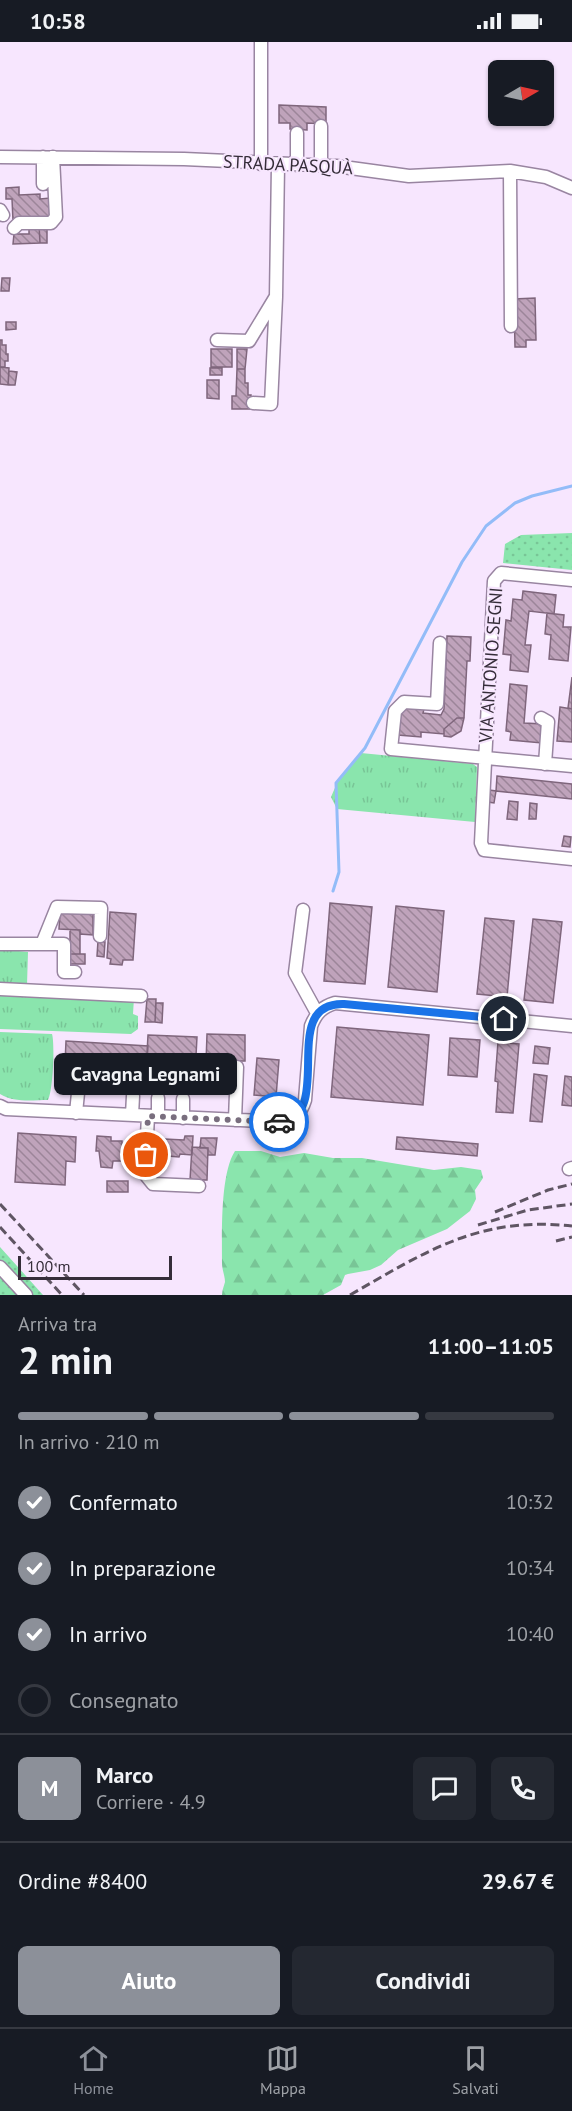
<!DOCTYPE html>
<html lang="it">
<head>
<meta charset="utf-8">
<style>
	:root { --surface:#171b24; --page:#242831; --text:#f1f3f6; --muted:#9ea1a6; --line:#363941; --accent:#8c9099 }
	body { margin:0; font-family:"PT Sans",sans-serif; background:var(--page); color:var(--text); height:100vh; display:flex; flex-direction:column; font-size:22px; white-space:nowrap }
	* { box-sizing:border-box; margin:0 }
	p { font-size:20px; color:var(--muted) }
	.icon { flex:none; width:33px; height:33px; fill:none; stroke:currentColor; stroke-width:2; stroke-linecap:round; stroke-linejoin:round }
	.map { position:relative; height:1253px; overflow:hidden }
	.sheet { display:flex; flex-direction:column; background:var(--surface); flex:1 }
	.sheet>* { flex:none }
	.needle { width:39px; rotate:81deg }
	.fabs { position:absolute; left:488px; top:18px; display:grid; gap:12px }
	.fabs a { display:grid; place-items:center; width:66px; height:66px; border-radius:9px; background:var(--surface); box-shadow:0 2px 4px #0004; font-size:30px }
	.scale { position:absolute; left:18px; bottom:15px; width:154px; box-sizing:border-box; padding-left:6px; border:3px solid #352d39; border-top:0; font-size:16px; line-height:21px; white-space:nowrap; color:#352d39; -webkit-text-stroke:4px #f7e6fe; paint-order:stroke }
	.pin { position:absolute; display:grid; place-items:center; width:51px; height:51px; color:#fff; margin:-26px; border:3px solid #fff; border-radius:50%; box-shadow:0 2px 6px #0007 }
	.courier { position:absolute; display:grid; place-items:center; width:60px; height:60px; margin:-30px; border:4px solid #1a73e8; border-radius:50%; background:#fff; color:#222; box-shadow:0 2px 8px #0007 }
	.bubble { position:absolute; height:42px; border-radius:9px; background:var(--surface); box-shadow:0 2px 4px #0004; font-size:20px; font-weight:800; line-height:42px; text-align:center }
	.head em { font-style:normal; font-weight:800 }
	.head div { display:flex; flex-direction:column-reverse }
	.head { display:flex; align-items:center; justify-content:space-between; height:102px; padding:0 18px }
	h1 { font-size:39px; font-weight:800; line-height:45px }
	.bar { display:grid; grid-template-columns:repeat(4,1fr); gap:9px 6px; align-content:center; height:72px; padding:0 18px }
	.bar i { height:8px; border-radius:4px; background:var(--line) }
	.bar .current { background:var(--accent) }
	.bar p { grid-column:span 4 }
	.line { display:flex; align-items:center; gap:15px; padding:0 18px; border-top:2px solid var(--line) }
	.line div { flex:1 }
	.round { display:grid; place-items:center; flex:none; width:63px; height:63px; border-radius:9px; background:var(--page) }
	ol { padding:0 18px; list-style:none }
	li { display:flex; align-items:center; gap:18px; height:66px }
	li p { margin-inline-start:auto }
	li .icon { padding:6px; border-radius:50%; background:var(--accent); color:#fff; stroke-width:4 }
	li:last-child { color:var(--muted) }
	li i { width:33px; height:33px; border:3px solid var(--line); border-radius:50% }
	.primary-button { display:flex; gap:12px; margin-top:auto; padding:12px 18px }
	.primary-button a { flex:1; height:69px; border-radius:9px; background:var(--accent); color:#fff; font-size:24px; font-weight:800; line-height:69px; text-align:center }
	.primary-button a+a { background:var(--page); color:var(--text) }
	.status { display:flex; justify-content:space-between; align-items:center; height:42px; padding:0 30px; background:var(--surface); direction:ltr }
	.status svg { height:16px; fill:currentColor }
	.dock { display:flex; justify-content:space-around; align-items:center; height:84px; border-top:2px solid var(--line); background:var(--surface); font-size:16px; color:var(--muted) }
	.dock a { display:grid; justify-items:center; gap:3px }
	.dock .current { color:var(--accent) }
	.map>svg:first-child { display:block }
	.grass { fill:url(#grass-tufts) }
	.forest { fill:url(#forest-firs) }
	.park { fill:url(#park-dots) }
	.lines { fill:none; stroke-linecap:round; stroke-linejoin:round }
	.stream { stroke:#93bcf8; stroke-width:3 }
	.building { fill:url(#building-back-hatch); stroke:#7f667c; stroke-width:1.5 }
	.minor-casing { stroke:#9985a1; stroke-width:15 }
	.minor { stroke:#fff; stroke-width:12 }
	.rail { stroke:#5f5563; stroke-width:3; stroke-dasharray:9 4.5; stroke-linecap:butt }
	.done { stroke:#796e7e; stroke-width:6; stroke-dasharray:0 10.8 }
	.route { stroke:#1a73e8; stroke-width:8 }
	.labels { text-anchor:middle; stroke-width:4.5; stroke-linejoin:round; paint-order:stroke }
	.street-label { font-size:18px; fill:#352d39; stroke:#f7e6fe }
</style>
</head>
<body>
<div class="status"><b>10:58</b><svg viewBox="0 0 49 12"><path d="M0 12V9h3v3zM5 12V6h3v6zM10 12V3h3v9zM15 12V0h3v12zM26 1h20v11H26zM47 4h2v5h-2z"/></svg></div>
<div class="map">
<svg width="572" height="1253" viewBox="0 0 572 1253">
	<defs>
		<pattern id="grass-tufts" width="24" height="20" patternUnits="userSpaceOnUse" patternTransform="scale(1.5)"><rect width="24" height="20" fill="#8ae5ad"/><path d="M3 7l-1-3M5 7V3M7 7l1-3M15 17l-1-3M17 17v-4M19 17l1-3" fill="none" stroke="#78c596"/></pattern>
		<pattern id="forest-firs" width="22" height="20" patternUnits="userSpaceOnUse" patternTransform="scale(1.5)"><rect width="22" height="20" fill="#8ae5ad"/><path d="M5 1l3.5 6h-7zM16 11l3.5 6h-7z" fill="#78c596"/></pattern>
		<pattern id="park-dots" width="8" height="8" patternUnits="userSpaceOnUse" patternTransform="scale(1.5)"><rect width="8" height="8" fill="#8ae5ad"/><path d="M2 2h.1M6 6h.1" fill="none" stroke="#78c596" stroke-width="1.8" stroke-linecap="round"/></pattern>
		<pattern id="building-back-hatch" width="6" height="6" patternUnits="userSpaceOnUse" patternTransform="scale(1.5)"><rect width="6" height="6" fill="#bfa3bb"/><path d="M-1 5l2 2M0 0l6 6M5-1l2 2" fill="none" stroke="#9c8599"/></pattern>
	</defs>
	<rect width="100%" height="100%" fill="#f7e6fe"/>
	<path class="grass" d="M361,711L473,722L477,725L475,780L337,767L331,755L337,741Z
		M0,907L28,910L27,943L0,942Z
		M0,950L134,956L133,972L138,974V987L131,992L0,987Z
		M0,990L52,992C55,1002 53,1049 48,1058C33,1058 14,1061 0,1052Z"/>
	<path class="forest" d="M235,1109H261L280,1115L304,1111L333,1116H362L434,1128L461,1125L481,1128L483,1136L475,1148L476,1157L470,1169L447,1187L398,1208L381,1223L370,1228L348,1232L345,1233L341,1243L323,1253H222C222,1248 224,1244 225,1240C225,1234 222,1228 222,1221C222,1192 220,1132 235,1109Z"/>
	<path class="park" d="M572,491V528L503,521L505,502L521,493Z
		M0,1205L43,1253H0Z"/>
	<g class="lines">
		<path class="stream" d="M333,849L339,830L336,741L365,706L462,520L486,484L515,461L532,454L572,444"/>
	</g>
	<path class="building" d="M279,63L326,65V82L307,81V88L290,87V81H279Z
		M19,145V153L40,152V157L50,156L51,178L13,179L12,157H6V146Z
		M29,183H39L40,201L13,202L14,192H29Z
		M39,183H47V201H40Z
		M2,236H10L9,249H1Z
		M535,256L536,298H526V305H515L514,257Z
		M6,280H16V287L6,288Z
		M0,298H2V303H6V312H8V319H5V325H0Z
		M211,307H232V325H211Z
		M237,307H247L245,327H237Z
		M0,325L9,326L8,343L0,342Z
		M210,326H222V333H210Z
		M237,327H245V341H248V353H251L250,367H232V354H236Z
		M9,329L17,330L15,343H8Z
		M207,338H219V357L207,356Z
		M523,549L556,553L554,572L529,569L525,603H531L528,630L510,628L511,613L503,612L506,578L511,579L513,557L522,558Z
		M547,571L564,573L563,585H571L568,619L549,617L551,593L545,592Z
		M447,594L471,595L470,619H467L464,676H457L444,687V692L421,690V695L398,693L400,665L424,667L423,671L441,673L444,667Z
		M572,635V667L568,666Z
		M510,642L527,644L524,681L543,682L542,701L510,698L511,690L506,689Z
		M560,665L572,667V700L557,699Z
		M457,676H464L461,689L451,695L444,694V687Z
		M497,734L572,742V757L496,749Z
		M489,748L496,749L494,761L488,760Z
		M509,759L518,760L517,778L507,777Z
		M530,761L537,762L536,777H529Z
		M564,794L571,795L570,805L562,804Z
		M330,861L372,865L365,942L324,939Z
		M396,864L444,869L437,950L388,945Z
		M110,870L136,872L133,918H123L122,923L110,922L111,917L107,916Z
		M60,871L93,872V893L80,892V888L59,887Z
		M485,876L514,879L507,955L477,952Z
		M533,877L562,880L553,961L524,958Z
		M70,888H80V912H70Z
		M98,899L105,900L104,915L97,914Z
		M70,912H85V922H69Z
		M147,957H156L155,980H145Z
		M156,961H163L162,981L155,980Z
		M337,985L429,993L423,1063L331,1055Z
		M207,992L245,993V1019H230L229,1051L205,1050Z
		M148,993L197,995L194,1051L145,1048Z
		M450,996L480,998L477,1035L448,1033Z
		M66,999L148,1004L145,1048L64,1044Z
		M498,1000L519,1002L513,1071L496,1070L498,1040L495,1039Z
		M535,1004L550,1006L548,1022L533,1021Z
		M257,1016L279,1018L276,1055L254,1053Z
		M534,1032L547,1034L542,1080L530,1079Z
		M565,1034L572,1035V1064L562,1063Z
		M18,1091L76,1095L75,1120L66,1119L65,1143L15,1140Z
		M97,1094L111,1095V1099H122V1103H126L125,1119H113L112,1126L101,1125L99,1109H96Z
		M185,1094H193L192,1113L180,1112L179,1115L168,1114V1107H165V1097L184,1098Z
		M397,1095L478,1102L477,1114L396,1107Z
		M201,1096H217L215,1113H208V1106H200Z
		M192,1105L208,1106L207,1138H190Z
		M107,1139H128V1150H107Z"/>
	<g class="lines">
		<g class="minor-casing">
			<path id="minor" d="M261,0V122
				M297,91V123
				M0,115L184,117L336,124L409,134L510,129L546,135L572,146
				M43,115V142
				M321,123V84
				M510,129L511,284
				M0,168L3,173
				M14,186L19,181H51L56,175L53,115
				M217,298L249,299L275,256
				M253,361L271,362L276,255L278,123
				M572,538L501,531L494,539L481,801L484,808L572,817
				M440,601L437,662L404,660L395,669L391,707L572,724
				M541,676L548,680L545,722
				M303,868L295,931L317,971
				M0,902H42
				M75,930H64V902H42L57,865L101,866L100,894
				M0,947L141,954
				M0,1064L6,1067L281,1080C295,1077 301,1071 305,1058L311,984C316,971 322,965 335,961L572,984
				M76,1071L78,1051
				M132,1073L133,1054
				M148,1074L145,1132L153,1142L199,1144
				M158,1074V1056
				M183,1076V1057
				M235,1078L237,1025
				M569,1127L572,1126
				M0,1225L26,1253"/>
		</g>
		<use href="#minor" class="minor"/>
		<path class="rail" d="M0,1162L84,1253
			M495,1170L548,1148L572,1142
			M478,1183L528,1168L572,1162
			M0,1185L62,1253
			M556,1199L572,1195
			M350,1253C427,1209 479,1174 572,1184"/>
	</g>
	<g class="lines">
		<path class="done" d="M146,1113L148,1074L279,1080"/>
		<path class="route" d="M279,1080C338,1074 276,960 344,962L504,977"/>
	</g>
	<g class="labels">
		<g class="street-label">
			<text transform="translate(288 123) rotate(3)" y="6">STRADA PASQUÀ</text>
			<text transform="translate(491 623) rotate(-86)" y="6">VIA ANTONIO SEGNI</text>
		</g>
	</g>
</svg>
<div class="fabs">
<a><svg class="needle" viewBox="-14 -14 28 28"><path d="M0-13l5 13h-10z" fill="#e53935"/><path d="M0 13l5-13h-10z" fill="#9ea1a6"/></svg></a>
</div>
<div class="scale">100 m</div>
<div class="pin" style="left:146px;top:1113px;background:#ea580c"><svg class="icon" aria-label="bag" viewBox="0 0 24 24"><path d="M5 8h14l-1 12H6zM9 8a3 3 0 0 1 6 0"/></svg></div>
<div class="pin" style="left:504px;top:977px;background:#1f2937"><svg class="icon" aria-label="home" viewBox="0 0 24 24"><path d="M3 11l9-7 9 7M6 9v11h12V9"/></svg></div>
<div class="courier" style="left:279px;top:1080px"><svg class="icon" aria-label="car" viewBox="0 0 24 24"><path d="M5 17H2v-5l4-1 3-4h7l3 4 3 1v5h-3M9 17h6M6 11h13"/><circle cx="7" cy="17" r="2"/><circle cx="17" cy="17" r="2"/></svg></div>
<div class="bubble" style="left:54px;top:1011px;width:183px">Cavagna Legnami</div>
</div>
<section class="sheet">
<div class="head"><div><h1>2 min</h1><p>Arriva tra</p></div><em>11:00–11:05</em></div>
<div class="bar"><i class="current"></i><i class="current"></i><i class="current"></i><i></i><p>In arrivo · 210 m</p></div>
<ol>
<li><svg class="icon" aria-label="check" viewBox="0 0 24 24"><path d="M5 12l5 5 9-10"/></svg>Confermato<p>10:32</p></li>
<li><svg class="icon" aria-label="check" viewBox="0 0 24 24"><path d="M5 12l5 5 9-10"/></svg>In preparazione<p>10:34</p></li>
<li><svg class="icon" aria-label="check" viewBox="0 0 24 24"><path d="M5 12l5 5 9-10"/></svg>In arrivo<p>10:40</p></li>
<li><i></i>Consegnato</li>
</ol>
<div class="line" style="height:108px"><b class="round" style="background:var(--accent);color:#fff">M</b><div><b>Marco</b><p>Corriere · 4.9</p></div><a class="round"><svg class="icon" aria-label="chat" viewBox="0 0 24 24"><path d="M4 5h16v11H9l-5 4z"/></svg></a><a class="round"><svg class="icon" aria-label="phone" viewBox="0 0 24 24"><path d="M5 4h4l2 5-3 2q2 4 5 5l2-3 5 2v4C11 20 4 13 5 4z"/></svg></a></div>
<div class="line" style="height:78px"><div>Ordine #8400</div><b>29.67 €</b></div>
<div class="primary-button"><a>Aiuto</a><a>Condividi</a></div>
</section>
<nav class="dock">
<a class="current"><svg class="icon" aria-label="home" viewBox="0 0 24 24"><path d="M3 11l9-7 9 7M6 9v11h12V9"/></svg>Home</a>
<a><svg class="icon" aria-label="map" viewBox="0 0 24 24"><path d="M3 6l6-2 6 2 6-2v14l-6 2-6-2-6 2zM9 4v14M15 6v14"/></svg>Mappa</a>
<a><svg class="icon" aria-label="saved" viewBox="0 0 24 24"><path d="M7 4h10v16l-5-4-5 4z"/></svg>Salvati</a>
</nav>
</body>
</html>
